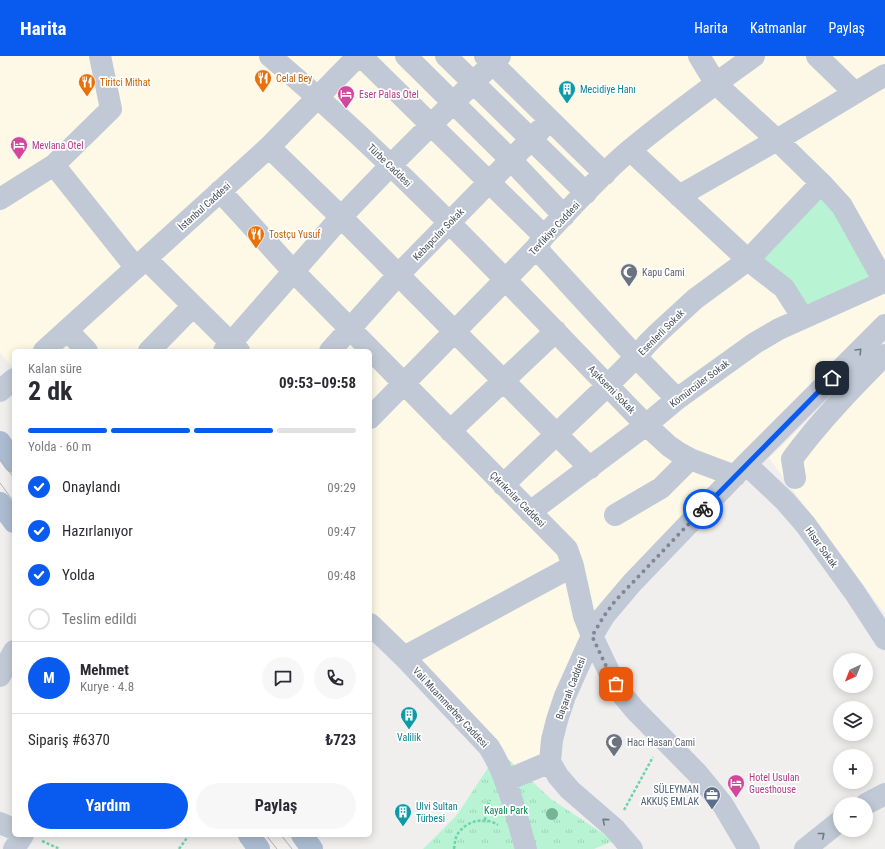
<!DOCTYPE html>
<html lang="tr">
<head>
<meta charset="utf-8">
<style>
	:root { --surface:#fff; --page:#f7f7f7; --text:#2b2b33; --muted:#7c7c81; --line:#e1e1e2; --accent:#095bf0 }
	body { margin:0; font-family:"Roboto Condensed",sans-serif; background:var(--page); color:var(--text); height:100vh; display:flex; flex-direction:column; font-size:15px; white-space:nowrap }
	* { box-sizing:border-box; margin:0 }
	p { font-size:13px; color:var(--muted) }
	.icon { flex:none; width:22px; height:22px; fill:none; stroke:currentColor; stroke-width:2; stroke-linecap:round; stroke-linejoin:round }
	.map { position:relative; flex:1; overflow:hidden }
	.sheet { position:absolute; left:12px; top:293px; width:360px; height:488px; display:flex; flex-direction:column; background:var(--surface); border-radius:6px; box-shadow:0 2px 10px #0003 }
	.sheet>* { flex:none }
	.needle { width:26px; rotate:223deg }
	.tools { position:absolute; left:833px; top:597px; display:grid; gap:8px }
	.tools a { display:grid; place-items:center; width:40px; height:40px; border-radius:50%; background:var(--surface); box-shadow:0 2px 10px #0003; font-size:20px }
	.pin { position:absolute; display:grid; place-items:center; width:34px; height:34px; color:#fff; margin:-17px; border-radius:8px; box-shadow:0 2px 6px #0006 }
	.courier { position:absolute; display:grid; place-items:center; width:40px; height:40px; margin:-20px; border:3px solid #095bf0; border-radius:50%; background:#fff; color:#222; box-shadow:0 1px 5px #0007 }
	.summary em { font-style:normal; font-weight:700 }
	.summary div { display:flex; flex-direction:column-reverse }
	.summary { display:flex; align-items:center; justify-content:space-between; height:68px; padding:0 16px }
	h1 { font-size:26px; font-weight:700; line-height:30px }
	.bar { display:grid; grid-template-columns:repeat(4,1fr); gap:6px 4px; align-content:center; height:48px; padding:0 16px }
	.bar i { height:5px; border-radius:3px; background:var(--line) }
	.bar .on { background:var(--accent) }
	.bar p { grid-column:span 4 }
	.line { display:flex; align-items:center; gap:10px; padding:0 16px; border-top:1px solid var(--line) }
	.line div { flex:1 }
	.round { display:grid; place-items:center; flex:none; width:42px; height:42px; border-radius:21px; background:var(--page) }
	ol { padding:0 16px; list-style:none }
	li { display:flex; align-items:center; gap:12px; height:44px }
	li p { margin-inline-start:auto }
	li .icon { padding:4px; border-radius:50%; background:var(--accent); color:#fff; stroke-width:4 }
	li:last-child { color:var(--muted) }
	li i { width:22px; height:22px; border:2px solid var(--line); border-radius:50% }
	.primary-button { display:flex; gap:8px; margin-top:auto; padding:8px 16px }
	.primary-button a { flex:1; height:46px; border-radius:24px; background:var(--accent); color:#fff; font-size:16px; font-weight:700; line-height:46px; text-align:center }
	.primary-button a+a { background:var(--page); color:var(--text) }
	header { display:flex; align-items:center; gap:24px; box-sizing:border-box; height:56px; padding:0 20px; background:var(--accent); color:#fff }
	header strong { font-size:19px }
	nav { display:flex; gap:22px; margin-inline-start:auto; font-size:14px }
	.map>svg:first-child { display:block }
	.commercial { fill:#fdf9e6 }
	.green { fill:#b8f3d4 }
	.park { fill:url(#park-tufts) }
	.lines { fill:none; stroke-linecap:round; stroke-linejoin:round }
	.path { stroke:#6dd4aa; stroke-width:2.5; stroke-dasharray:3 2; stroke-linecap:butt }
	.minor { stroke:#c0c9d5; stroke-width:22 }
	.major { stroke:#abbbd0; stroke-width:22 }
	.tram { stroke:#b0b3b9; stroke-width:1 }
	.tree { fill:#75b499 }
	.oneway { stroke:#707a87 }
	.done { stroke:#818790; stroke-width:4; stroke-dasharray:0 7.2 }
	.route { stroke:#095bf0; stroke-width:5 }
	.labels { text-anchor:middle; stroke-width:3.5; stroke-linejoin:round; paint-order:stroke }
	.food-label { font-size:10px; fill:#c56008; stroke:#fff; text-anchor:start }
	.culture-label { font-size:10px; fill:#0d838f; stroke:#fff; text-anchor:start }
	.hotel-label { font-size:10px; fill:#b23c85; stroke:#fff; text-anchor:start }
	.street-label { font-size:10px; fill:#45505d; stroke:#fff }
	.worship-label { font-size:10px; fill:#5b616d; stroke:#fff; text-anchor:start }
	.service-label { font-size:10px; fill:#4e5e75; stroke:#fff; text-anchor:end }
	.park-label { font-size:10px; fill:#0f8554; stroke:#fff }
</style>
</head>
<body>
<header>
<strong>Harita</strong>
<nav><a>Harita</a><a>Katmanlar</a><a>Paylaş</a></nav>
</header>
<div class="map">
<svg width="885" height="793" viewBox="0 0 885 793">
	<defs>
		<pattern id="park-tufts" width="24" height="20" patternUnits="userSpaceOnUse"><rect width="24" height="20" fill="#b8f3d4"/><path d="M3 7l-1-3M5 7V3M7 7l1-3M15 17l-1-3M17 17v-4M19 17l1-3" fill="none" stroke="#a0d2b8"/></pattern>
	</defs>
	<rect width="100%" height="100%" fill="#f1eeee"/>
	<path class="commercial" d="M0,0H885V260L620,529L540,698L522,716L499,695L370,564V295H14V313L0,297Z
		M885,291V558L769,402Z"/>
	<path class="green" d="M821,135L878,224L807,257L756,202Z"/>
	<path class="park" d="M499,695L551,743L614,785L594,793H423L457,759Z"/>
	<g class="lines">
		<path class="path" d="M624,754L653,701
			M485,764L486,754L490,744
			M42,785L60,793
			M179,793L189,779
			M454,793C455,786 455,780 460,775C469,764 486,761 498,769"/>
		<path class="minor" d="M100,0L111,53L54,109L136,212
			M270,0C404,113 523,243 646,369L669,390L679,397L690,403L735,420
			M361,0L544,180
			M406,0L511,104L564,160
			M446,0L586,137
			M485,0L605,118
			M699,0L716,28L777,84L821,127L842,150L885,227
			M817,0L855,37
			M269,91L341,161L590,412
			M630,94L748,204L784,232L803,262
			M220,135L293,215L567,493L573,510L584,560L592,580L611,620L621,637L635,654L697,717L723,749L749,793
			M679,140L777,84L885,19
			M0,143L54,109
			M536,192L636,301L677,343
			M146,203L239,295
			M67,274L87,295
			M44,295L269,91L358,0
			M149,295L193,250
			M224,295L341,161L391,109L500,0
			M330,295L398,219L550,64
			M0,335L14,323
			M370,362L505,224L536,192L544,180C572,151 599,120 630,94C670,61 712,30 754,0
			M450,375L556,275
			M746,408L785,445L805,468L855,537L885,583
			M795,422L792,403C819,366 852,332 885,299
			M503,429L608,329L636,301L647,288L658,277L695,243L748,204L821,127
			M530,456L646,369L677,343L755,287L779,273L884,226
			M615,459L661,432L690,403
			M370,568L404,601L489,691C508,721 516,759 526,793
			M404,601L573,510
			M0,620L14,595
			M505,725L550,706
			M866,748L885,738
			M0,767L14,773
			M14,793L23,779
			M632,793L614,772L570,734L558,720L550,706L552,684L557,664L565,640L592,580L604,560L632,527L746,408L885,269
			M805,793L840,765"/>
		<path class="major" d="M0,386L14,406
			M0,447L14,466
			M249,779L259,793
			M302,779L312,793"/>
		<path class="tram" d="M0,403L14,422
			M0,427L14,446
			M266,779L277,793
			M281,779L292,793"/>
	</g>
	<circle class="tree" cx="552" cy="758" r="6"/>
	<defs><path id="oneway-chevron" d="M-2-3.5L2.5 0L-2 3.5" fill="none" stroke-width="1.6" stroke-linecap="round" stroke-linejoin="round"/></defs>
	<g class="oneway">
		<use href="#oneway-chevron" transform="translate(859 295) rotate(-45)"/>
		<use href="#oneway-chevron" transform="translate(605 765) rotate(-139)"/>
		<use href="#oneway-chevron" transform="translate(822 779) rotate(-39)"/>
	</g>
	<g class="lines">
		<path class="done" d="M616,628L606,610L592,580L604,560L615,545L703,453"/>
		<path class="route" d="M703,453L832,322"/>
	</g>
	<defs>
		<g id="restaurant-pin" transform="scale(0.9)"><path d="M0 17L-7.5 6A9.5 9.5 0 1 1 7.5 6Z" fill="#e8710a" stroke="#fff"/><path d="M-5-6h1v4h1v-4h1v4h1v-4h1v5L-1.5 .5V6h-2V.5L-5-1ZM5-6V6H3V1.5H1.5Q1.5-4 5-6Z" fill="#fff"/></g>
		<g id="building-pin" transform="scale(0.9)"><path d="M0 17L-7.5 6A9.5 9.5 0 1 1 7.5 6Z" fill="#0f9aa8" stroke="#fff"/><path d="M-4-6H4V6H1V3H-1V6H-4ZM-2.5-4.3h1.7v1.8h-1.7ZM.8-4.3h1.7v1.8H.8ZM-2.5-1h1.7V.8h-1.7ZM.8-1h1.7V.8H.8Z" fill="#fff"/></g>
		<g id="hotel-pin" transform="scale(0.9)"><path d="M0 17L-7.5 6A9.5 9.5 0 1 1 7.5 6Z" fill="#d1479c" stroke="#fff"/><path d="M-6-4.5h1.5V1H6V5H4.5V3h-9V5H-6ZM-4 0a1.8 1.8 0 1 1 3.6 0ZM.5 0V-2.5h3Q6-2.5 6 0Z" fill="#fff"/></g>
		<g id="mosque-pin" transform="scale(0.9)"><path d="M0 17L-7.5 6A9.5 9.5 0 1 1 7.5 6Z" fill="#6b7280" stroke="#fff"/><path d="M3.5-4.9A6 6 0 1 0 3.5 4.9A5 5 0 1 1 3.5-4.9Z" fill="#fff"/></g>
		<g id="office-pin" transform="scale(0.9)"><path d="M0 17L-7.5 6A9.5 9.5 0 1 1 7.5 6Z" fill="#5c6f8a" stroke="#fff"/><path d="M-6-3h4V-5.5h4V-3h4V5H-6ZM-1-4.5V-3h2v-1.5ZM-6 0V1H6V0Z" fill="#fff"/></g>
	</defs>
	<g fill-rule="evenodd">
		<use href="#restaurant-pin" x="263" y="22"/>
		<use href="#restaurant-pin" x="87" y="26"/>
		<use href="#building-pin" x="567" y="33"/>
		<use href="#hotel-pin" x="346" y="38"/>
		<use href="#hotel-pin" x="19" y="89"/>
		<use href="#restaurant-pin" x="256" y="178"/>
		<use href="#mosque-pin" x="629" y="216"/>
		<use href="#building-pin" x="409" y="659"/>
		<use href="#mosque-pin" x="614" y="686"/>
		<use href="#hotel-pin" x="736" y="727"/>
		<use href="#office-pin" x="712" y="739"/>
		<use href="#building-pin" x="403" y="756"/>
	</g>
	<g class="labels">
		<g class="food-label">
			<text x="276" y="26">Celal Bey</text>
			<text x="100" y="30">Tiritci Mithat</text>
			<text x="269" y="182">Tostçu Yusuf</text>
		</g>
		<g class="culture-label">
			<text x="580" y="37">Mecidiye Hanı</text>
			<text x="409" y="685" text-anchor="middle">Valilik</text>
			<text x="416" y="754">Ulvi Sultan<tspan x="416" dy="12">Türbesi</tspan></text>
		</g>
		<g class="hotel-label">
			<text x="359" y="42">Eser Palas Otel</text>
			<text x="32" y="93">Mevlana Otel</text>
			<text x="749" y="725">Hotel Usulan<tspan x="749" dy="12">Guesthouse</tspan></text>
		</g>
		<g class="street-label">
			<text transform="translate(390 109) rotate(44)" y="4">Türbe Caddesi</text>
			<text transform="translate(204 150) rotate(-42)" y="4">İstanbul Caddesi</text>
			<text transform="translate(554 172) rotate(-47)" y="4">Tevfikiye Caddesi</text>
			<text transform="translate(438 178) rotate(-46)" y="4">Kebapcılar Sokak</text>
			<text transform="translate(661 276) rotate(-45)" y="4">Esenlerli Sokak</text>
			<text transform="translate(699 327) rotate(-37)" y="4">Kömürcüler Sokak</text>
			<text transform="translate(612 333) rotate(46)" y="4">Aşıksemi Sokak</text>
			<text transform="translate(518 443) rotate(45)" y="4">Çıkrıkcılar Caddesi</text>
			<text transform="translate(822 491) rotate(54)" y="4">Hisar Sokak</text>
			<text transform="translate(570 632) rotate(-69)" y="4">Başaralı Caddesi</text>
			<text transform="translate(451 651) rotate(47)" y="4">Vali Muammerbey Caddesi</text>
		</g>
		<g class="worship-label">
			<text x="642" y="220">Kapu Cami</text>
			<text x="627" y="690">Hacı Hasan Cami</text>
		</g>
		<g class="service-label">
			<text x="699" y="737">SÜLEYMAN<tspan x="699" dy="12">AKKUŞ EMLAK</tspan></text>
		</g>
		<g class="park-label">
			<text x="506" y="758">Kayalı Park</text>
		</g>
	</g>
</svg>
<div class="tools">
<a><svg class="needle" viewBox="-14 -14 28 28"><path d="M0-13l5 13h-10z" fill="#e53935"/><path d="M0 13l5-13h-10z" fill="#7c7c81"/></svg></a>
<a><svg class="icon" aria-label="layers" viewBox="0 0 24 24"><path d="M12 4l9 5-9 5-9-5zM3 14l9 5 9-5"/></svg></a>
<a>+</a>
<a>−</a>
</div>
<div class="pin" style="left:616px;top:628px;background:#ea580c"><svg class="icon" aria-label="bag" viewBox="0 0 24 24"><path d="M5 8h14l-1 12H6zM9 8a3 3 0 0 1 6 0"/></svg></div>
<div class="pin" style="left:832px;top:322px;background:#1f2937"><svg class="icon" aria-label="home" viewBox="0 0 24 24"><path d="M3 11l9-7 9 7M6 9v11h12V9"/></svg></div>
<div class="courier" style="left:703px;top:453px"><svg class="icon" aria-label="bike" viewBox="0 0 24 24"><circle cx="6" cy="16" r="4"/><circle cx="18" cy="16" r="4"/><path d="M6 16l4-8h5l3 8M10 8l3 8H6M13 5h3"/></svg></div>
<section class="sheet">
<div class="summary"><div><h1>2 dk</h1><p>Kalan süre</p></div><em>09:53–09:58</em></div>
<div class="bar"><i class="on"></i><i class="on"></i><i class="on"></i><i></i><p>Yolda · 60 m</p></div>
<ol>
<li><svg class="icon" aria-label="check" viewBox="0 0 24 24"><path d="M5 12l5 5 9-10"/></svg>Onaylandı<p>09:29</p></li>
<li><svg class="icon" aria-label="check" viewBox="0 0 24 24"><path d="M5 12l5 5 9-10"/></svg>Hazırlanıyor<p>09:47</p></li>
<li><svg class="icon" aria-label="check" viewBox="0 0 24 24"><path d="M5 12l5 5 9-10"/></svg>Yolda<p>09:48</p></li>
<li><i></i>Teslim edildi</li>
</ol>
<div class="line" style="height:72px"><b class="round" style="background:var(--accent);color:#fff">M</b><div><b>Mehmet</b><p>Kurye · 4.8</p></div><a class="round"><svg class="icon" aria-label="chat" viewBox="0 0 24 24"><path d="M4 5h16v11H9l-5 4z"/></svg></a><a class="round"><svg class="icon" aria-label="phone" viewBox="0 0 24 24"><path d="M5 4h4l2 5-3 2q2 4 5 5l2-3 5 2v4C11 20 4 13 5 4z"/></svg></a></div>
<div class="line" style="height:52px"><div>Sipariş #6370</div><b>₺723</b></div>
<div class="primary-button"><a>Yardım</a><a>Paylaş</a></div>
</section>
</div>
</body>
</html>
